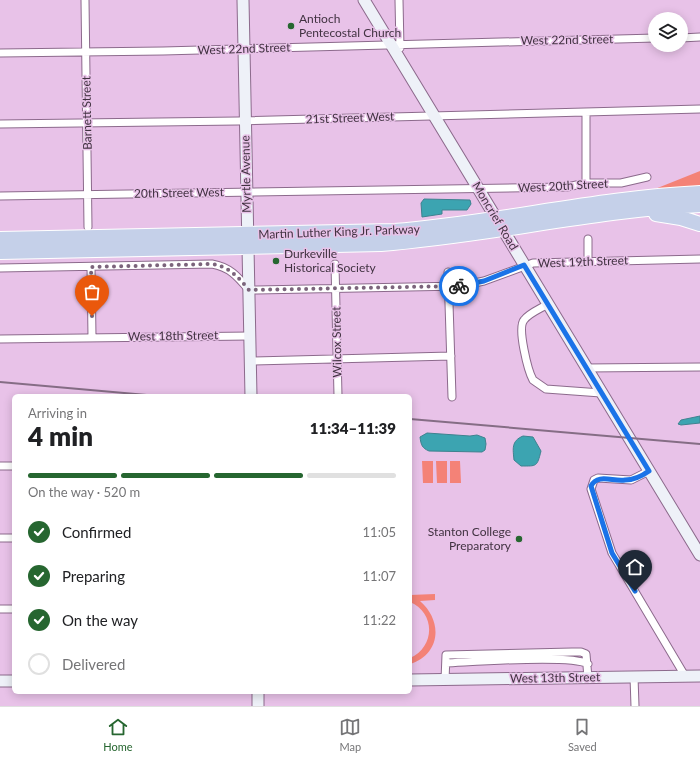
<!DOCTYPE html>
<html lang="en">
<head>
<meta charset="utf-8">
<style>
	:root { --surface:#fff; --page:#f6f6f6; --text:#202124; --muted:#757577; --line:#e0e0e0; --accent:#266630 }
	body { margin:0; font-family:Lato,sans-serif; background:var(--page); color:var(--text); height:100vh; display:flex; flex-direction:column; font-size:15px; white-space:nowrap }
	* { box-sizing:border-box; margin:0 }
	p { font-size:13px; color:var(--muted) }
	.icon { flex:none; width:22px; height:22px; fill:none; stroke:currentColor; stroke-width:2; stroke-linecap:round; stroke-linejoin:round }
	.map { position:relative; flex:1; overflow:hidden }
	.panel { position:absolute; left:12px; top:394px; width:400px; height:300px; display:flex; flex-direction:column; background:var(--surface); border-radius:6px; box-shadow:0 2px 10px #0003 }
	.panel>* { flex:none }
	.fabs { position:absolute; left:648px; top:12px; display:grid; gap:8px }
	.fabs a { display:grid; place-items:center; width:40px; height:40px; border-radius:50%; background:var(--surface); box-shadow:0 2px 10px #0003; font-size:20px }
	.pin { position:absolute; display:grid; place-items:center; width:34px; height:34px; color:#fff; margin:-41px -17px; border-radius:50% 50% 50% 0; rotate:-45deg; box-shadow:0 0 4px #0007 }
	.pin .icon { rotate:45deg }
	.courier { position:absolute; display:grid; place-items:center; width:40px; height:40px; margin:-20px; border:3px solid #1a73e8; border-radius:50%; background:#fff; color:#222; box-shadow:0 1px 5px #0007 }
	.summary em { font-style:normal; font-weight:800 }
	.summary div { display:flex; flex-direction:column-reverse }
	.summary { display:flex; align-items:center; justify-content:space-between; height:68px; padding:0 16px }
	h1 { font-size:26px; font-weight:800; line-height:30px }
	.bar { display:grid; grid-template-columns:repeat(4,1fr); gap:6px 4px; align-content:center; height:48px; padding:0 16px }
	.bar i { height:5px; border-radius:3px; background:var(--line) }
	.bar .on { background:var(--accent) }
	.bar p { grid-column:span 4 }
	ol { padding:0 16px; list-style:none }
	li { display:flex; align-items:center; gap:12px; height:44px }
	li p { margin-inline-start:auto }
	li .icon { padding:4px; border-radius:50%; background:var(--accent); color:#fff; stroke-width:4 }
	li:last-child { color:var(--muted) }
	li i { width:22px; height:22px; border:2px solid var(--line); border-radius:50% }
	.tabs { display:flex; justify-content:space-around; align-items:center; height:56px; border-top:1px solid var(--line); background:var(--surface); font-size:11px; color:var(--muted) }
	.tabs a { display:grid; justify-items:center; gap:2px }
	.tabs .on { color:var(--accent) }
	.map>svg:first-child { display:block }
	.green { fill:#f48277 }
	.water { fill:#3ca4b1; stroke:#3e828f }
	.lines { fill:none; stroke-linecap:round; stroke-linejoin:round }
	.street-casing { stroke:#8c6a8c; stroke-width:9 }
	.secondary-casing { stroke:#8c6a8c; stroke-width:13 }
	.highway-casing { stroke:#fff; stroke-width:16 }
	.street { stroke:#fff; stroke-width:7 }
	.secondary { stroke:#eef1f8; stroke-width:11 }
	.highway { stroke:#c5d0e9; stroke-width:14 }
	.rail { stroke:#856d85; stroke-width:2 }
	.done { stroke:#7b647b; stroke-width:4; stroke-dasharray:0 7.2 }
	.route { stroke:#1a73e8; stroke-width:5 }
	.poi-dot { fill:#266630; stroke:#e8c2e8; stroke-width:1.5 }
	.labels { text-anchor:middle; stroke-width:3; stroke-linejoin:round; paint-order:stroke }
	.poi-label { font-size:12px; fill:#413241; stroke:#e8c2e8; text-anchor:start }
	.street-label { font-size:12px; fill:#413241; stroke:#e8c2e8 }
</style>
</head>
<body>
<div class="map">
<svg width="700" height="706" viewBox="0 0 700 706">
	<rect width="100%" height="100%" fill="#e8c2e8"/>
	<path class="green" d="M700,171V186L650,191Z
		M422,461H433V483H423Z
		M436,461H447V483H437Z
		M450,461H460L461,483H450Z
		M435,594V600L420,601C443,621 441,654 410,664V658C435,647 436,613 410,602V595Z"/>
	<path class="water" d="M424,199L470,200L471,204L467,210H442V214L422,217L421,203Z
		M700,416V423L681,425L678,424L681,420Z
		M427,433L470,436L477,435L485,438L486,444L485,450L482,452L429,451C422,448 421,445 420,437Z
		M523,436L533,437L541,451C537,467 537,466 521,466L514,460C513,449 511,441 523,436Z"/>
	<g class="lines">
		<g class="street-casing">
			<path id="street" d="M85,0L88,227
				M399,0L400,48
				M681,38L700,37
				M0,53L163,51L655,38
				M586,112V183
				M0,124L238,121L700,109
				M0,196L567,187L586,183H621L647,177
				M588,261V239
				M335,264L338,396
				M91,267L92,337
				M0,268L212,264C230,267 238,277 249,290H257L460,286L484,281L533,263L700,259
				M448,272L452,397
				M548,304C540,309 529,313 524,320C517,328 528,371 533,380L546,389L601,393
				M0,339L250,336
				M250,361L451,356
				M586,368L700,367
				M0,466H14
				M649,471L631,480L598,478L594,480L591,489L612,553L685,676
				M0,538H14
				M0,609H14
				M446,663C471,662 571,654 588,664
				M634,677L635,706
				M445,680L446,655L572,652H581L586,654L588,678"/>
		</g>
		<g class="secondary-casing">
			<path id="secondary" d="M243,0L251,396
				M364,0L700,555
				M410,680L700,676
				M0,681H14
				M258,692V706"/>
		</g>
		<g class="highway-casing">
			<path id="highway" d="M656,214L681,218L700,224
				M0,239L394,231C496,223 597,198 700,193
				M0,252L381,244C488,236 593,210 700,205"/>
		</g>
		<use href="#street" class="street"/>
		<use href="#secondary" class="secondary"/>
		<use href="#highway" class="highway"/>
		<path class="rail" d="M0,382L158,396
			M410,419L700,444"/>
	</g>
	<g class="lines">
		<path class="done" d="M92,316L91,267L212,264C230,267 238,277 249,290L459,286"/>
		<path class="route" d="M459,286L484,281L524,265L649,471C642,476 634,480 625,480C613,482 598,473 591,486L612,553L635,591"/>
	</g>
	<g class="poi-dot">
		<circle cx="291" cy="26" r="4"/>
		<circle cx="276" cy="261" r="4"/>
		<circle cx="519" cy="539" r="4"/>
	</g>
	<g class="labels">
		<g class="poi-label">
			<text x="299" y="23">Antioch<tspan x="299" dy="14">Pentecostal Church</tspan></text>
			<text x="284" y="258">Durkeville<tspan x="284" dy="14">Historical Society</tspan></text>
			<text x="511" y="536" text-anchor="end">Stanton College<tspan x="511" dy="14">Preparatory</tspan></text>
		</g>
		<g class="street-label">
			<text transform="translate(567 40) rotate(-1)" y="4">West 22nd Street</text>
			<text transform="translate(244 49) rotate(-2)" y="4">West 22nd Street</text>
			<text transform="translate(87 113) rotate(-91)" y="4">Barnett Street</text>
			<text transform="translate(350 118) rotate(-2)" y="4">21st Street West</text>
			<text transform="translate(246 174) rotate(-91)" y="4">Myrtle Avenue</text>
			<text transform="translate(563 186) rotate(-3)" y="4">West 20th Street</text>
			<text transform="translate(179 193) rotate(-1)" y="4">20th Street West</text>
			<text transform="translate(495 216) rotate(59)" y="4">Moncrief Road</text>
			<text transform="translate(339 232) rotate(-2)" y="4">Martin Luther King Jr. Parkway</text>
			<text transform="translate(583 262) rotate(-2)" y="4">West 19th Street</text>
			<text transform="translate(173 336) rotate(-1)" y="4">West 18th Street</text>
			<text transform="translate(337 342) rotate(-91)" y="4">Wilcox Street</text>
			<text transform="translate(555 678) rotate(-1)" y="4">West 13th Street</text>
		</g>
	</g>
</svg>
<div class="fabs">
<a><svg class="icon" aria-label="layers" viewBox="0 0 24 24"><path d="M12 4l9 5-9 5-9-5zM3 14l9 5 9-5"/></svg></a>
</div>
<div class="pin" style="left:92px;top:316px;background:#ea580c"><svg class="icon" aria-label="bag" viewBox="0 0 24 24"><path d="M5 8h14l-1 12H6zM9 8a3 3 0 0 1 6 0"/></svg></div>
<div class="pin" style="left:635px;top:591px;background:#1f2937"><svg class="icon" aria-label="home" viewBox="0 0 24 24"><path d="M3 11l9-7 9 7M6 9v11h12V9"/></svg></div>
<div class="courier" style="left:459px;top:286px"><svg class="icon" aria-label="bike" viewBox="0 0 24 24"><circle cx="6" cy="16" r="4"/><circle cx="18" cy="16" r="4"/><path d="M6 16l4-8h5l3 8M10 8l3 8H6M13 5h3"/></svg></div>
<section class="panel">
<div class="summary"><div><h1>4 min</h1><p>Arriving in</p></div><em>11:34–11:39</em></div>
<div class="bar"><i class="on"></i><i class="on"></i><i class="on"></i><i></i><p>On the way · 520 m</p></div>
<ol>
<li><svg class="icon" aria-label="check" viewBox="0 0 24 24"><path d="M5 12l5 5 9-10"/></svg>Confirmed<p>11:05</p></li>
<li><svg class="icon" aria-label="check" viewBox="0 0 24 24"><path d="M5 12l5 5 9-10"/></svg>Preparing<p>11:07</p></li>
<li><svg class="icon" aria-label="check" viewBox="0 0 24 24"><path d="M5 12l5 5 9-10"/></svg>On the way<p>11:22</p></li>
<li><i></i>Delivered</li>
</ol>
</section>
</div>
<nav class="tabs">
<a class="on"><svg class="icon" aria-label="home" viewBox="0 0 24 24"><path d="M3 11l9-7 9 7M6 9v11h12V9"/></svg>Home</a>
<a><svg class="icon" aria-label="map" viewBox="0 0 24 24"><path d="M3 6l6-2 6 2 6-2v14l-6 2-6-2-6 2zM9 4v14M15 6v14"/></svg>Map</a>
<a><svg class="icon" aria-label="saved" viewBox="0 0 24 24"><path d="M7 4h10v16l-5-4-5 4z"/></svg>Saved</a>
</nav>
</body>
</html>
